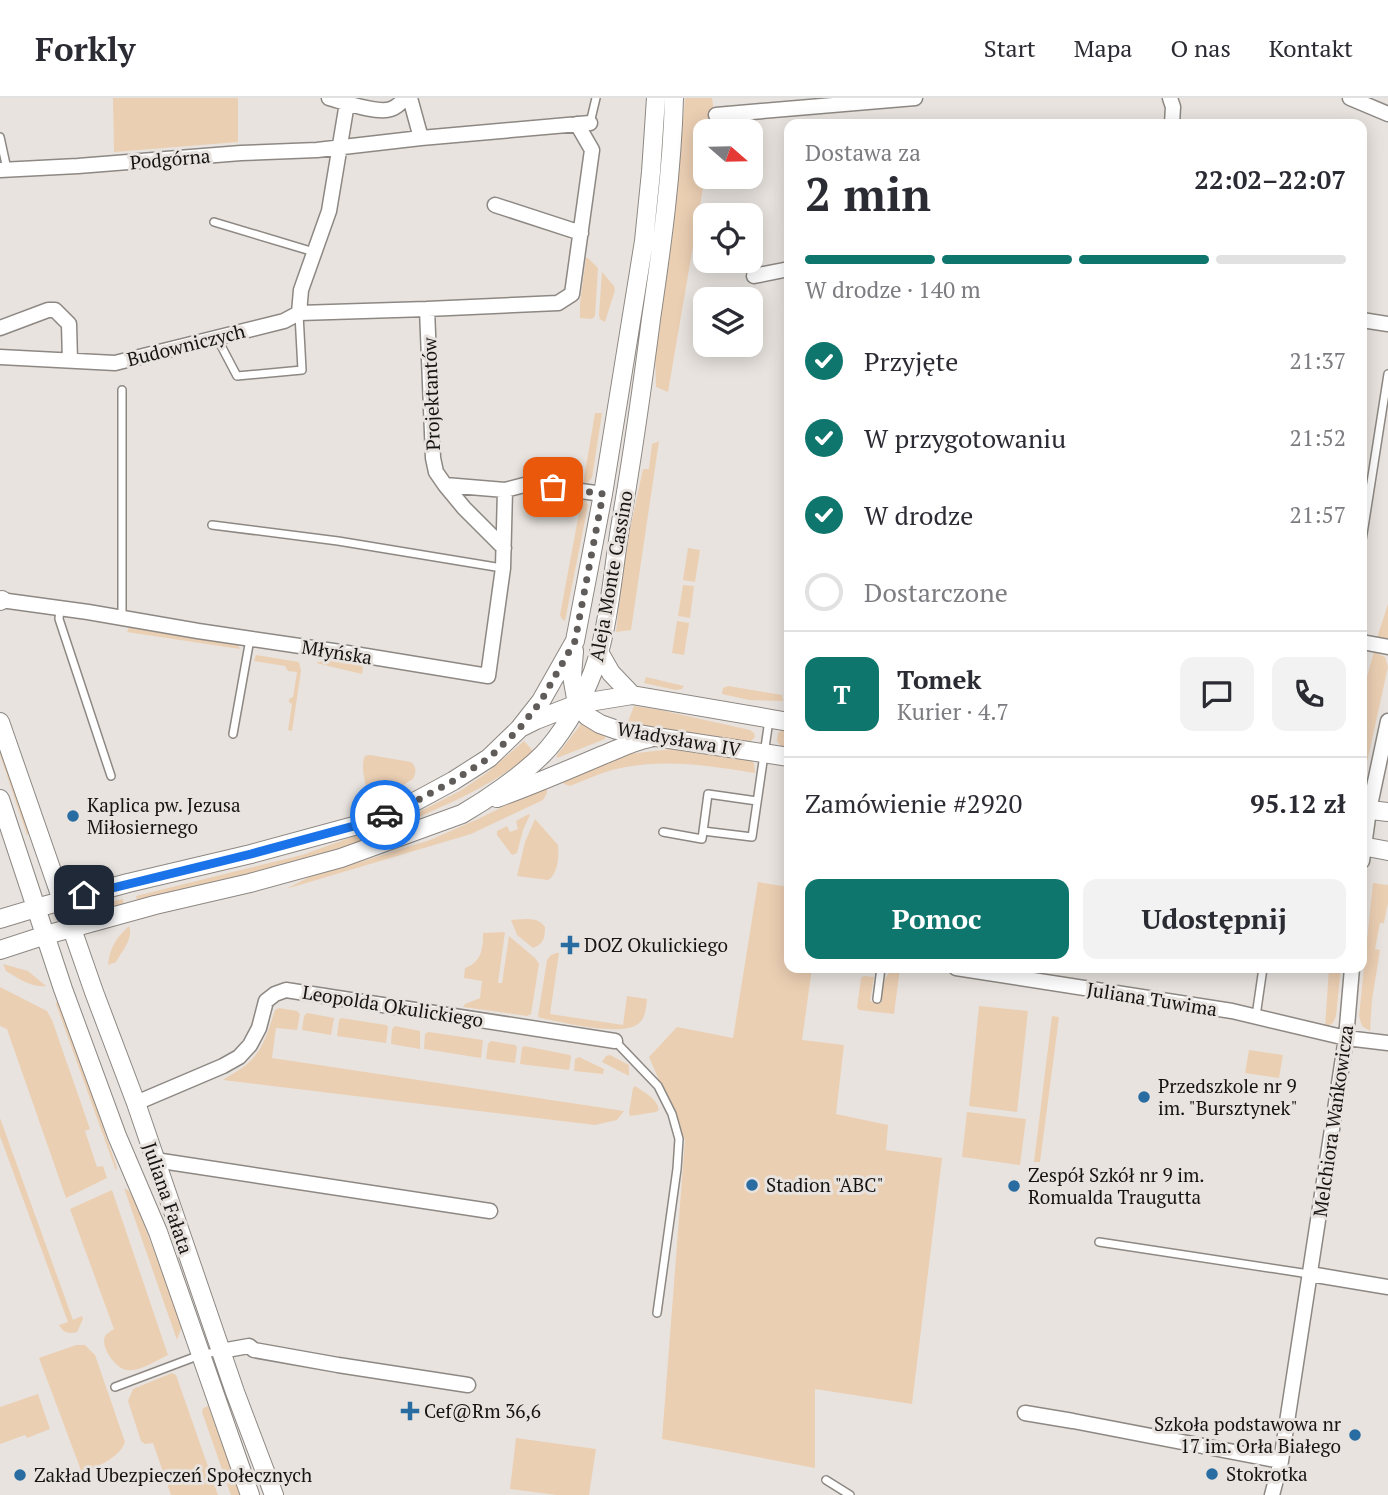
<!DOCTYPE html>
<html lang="pl">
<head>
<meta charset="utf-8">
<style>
	:root { --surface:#fff; --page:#f2f2f3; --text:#2b2b33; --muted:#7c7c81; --line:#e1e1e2; --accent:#0f766e }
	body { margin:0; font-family:"PT Serif",serif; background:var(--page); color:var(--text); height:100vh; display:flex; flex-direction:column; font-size:26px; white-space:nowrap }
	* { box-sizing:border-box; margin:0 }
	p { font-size:23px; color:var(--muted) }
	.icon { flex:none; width:38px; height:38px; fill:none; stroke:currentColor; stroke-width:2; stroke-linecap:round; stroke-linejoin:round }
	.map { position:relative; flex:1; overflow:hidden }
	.details { position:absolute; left:784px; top:21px; width:583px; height:854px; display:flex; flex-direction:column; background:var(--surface); border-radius:14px; box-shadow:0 4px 18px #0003 }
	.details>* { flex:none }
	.needle { width:46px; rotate:110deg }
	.buttons { position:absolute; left:693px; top:21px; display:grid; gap:14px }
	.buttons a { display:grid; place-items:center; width:70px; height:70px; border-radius:14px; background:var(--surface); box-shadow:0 4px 18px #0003; font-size:35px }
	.pin { position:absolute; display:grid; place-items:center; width:60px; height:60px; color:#fff; margin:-30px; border-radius:14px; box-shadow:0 4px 10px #0006 }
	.courier { position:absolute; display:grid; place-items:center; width:70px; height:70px; margin:-35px; border:5px solid #1a73e8; border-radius:50%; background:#fff; color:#222; box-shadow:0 2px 9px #0007 }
	.head em { font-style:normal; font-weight:700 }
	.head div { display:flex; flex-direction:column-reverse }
	.head { display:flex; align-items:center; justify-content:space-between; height:119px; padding:0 21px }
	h1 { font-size:46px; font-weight:700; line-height:52px }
	.bar { display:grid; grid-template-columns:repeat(4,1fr); gap:10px 7px; align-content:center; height:84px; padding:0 21px }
	.bar i { height:9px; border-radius:5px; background:var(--line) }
	.bar .on { background:var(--accent) }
	.bar p { grid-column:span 4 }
	.line { display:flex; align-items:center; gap:18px; padding:0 21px; border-top:2px solid var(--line) }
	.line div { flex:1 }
	.round { display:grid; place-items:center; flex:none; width:74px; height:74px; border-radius:14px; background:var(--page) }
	ol { padding:0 21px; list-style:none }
	li { display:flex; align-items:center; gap:21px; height:77px }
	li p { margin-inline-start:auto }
	li .icon { padding:7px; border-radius:50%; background:var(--accent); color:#fff; stroke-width:4 }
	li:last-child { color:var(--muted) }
	li i { width:38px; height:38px; border:4px solid var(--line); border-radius:50% }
	.primary-button { display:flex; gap:14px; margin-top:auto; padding:14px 21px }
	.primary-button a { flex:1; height:80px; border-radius:14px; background:var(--accent); color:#fff; font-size:28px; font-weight:700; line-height:80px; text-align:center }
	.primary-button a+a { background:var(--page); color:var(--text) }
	header { display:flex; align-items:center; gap:42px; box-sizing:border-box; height:98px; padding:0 35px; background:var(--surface); border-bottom:2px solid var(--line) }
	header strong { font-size:33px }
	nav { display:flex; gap:38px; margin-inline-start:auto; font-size:24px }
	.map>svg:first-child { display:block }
	.green { fill:#ebcfb3 }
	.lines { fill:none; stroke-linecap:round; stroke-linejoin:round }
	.service-casing { stroke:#8d8883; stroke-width:10 }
	.minor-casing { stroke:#8d8883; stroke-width:17 }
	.tertiary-casing { stroke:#8d8883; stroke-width:20 }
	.service { stroke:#fff; stroke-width:7 }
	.minor { stroke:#fff; stroke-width:14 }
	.tertiary { stroke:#fff; stroke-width:18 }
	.done { stroke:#5f5c59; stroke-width:7; stroke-dasharray:0 12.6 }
	.route { stroke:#1a73e8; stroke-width:9 }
	.poi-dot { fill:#286ca1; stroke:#e8e3de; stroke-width:2.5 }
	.labels { text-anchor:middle; stroke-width:6; stroke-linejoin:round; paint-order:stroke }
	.street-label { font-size:19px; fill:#151412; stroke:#e8e3de }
	.poi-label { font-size:19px; fill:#151412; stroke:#e8e3de; text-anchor:start }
</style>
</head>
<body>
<header>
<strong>Forkly</strong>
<nav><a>Start</a><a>Mapa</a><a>O nas</a><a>Kontakt</a></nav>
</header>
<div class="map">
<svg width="1388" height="1397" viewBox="0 0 1388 1397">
	<rect width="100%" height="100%" fill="#e8e3de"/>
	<path class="green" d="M113,0H238V44L114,54Z
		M685,0H712L715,21L714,33H705V78L668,294L656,289L655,250L678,84Z
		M586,160H588L598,170L595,218L592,221L580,220V205Z
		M602,174L614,188L615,192L605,224L600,221L599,217Z
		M595,315H602L592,380L587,385L583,386Z
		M659,343L631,532L616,534L625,454L643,371H649L652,346Z
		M582,399L585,401L588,407L565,523L562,521L560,517Z
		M688,450L700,452L695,484L683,482Z
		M683,487L694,488L690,520L678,518Z
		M1388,506V543H1377L1378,537Z
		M677,523L689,525L684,557L672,555Z
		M129,529L238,547L240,551L127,534Z
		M1374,554L1385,559L1388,569L1364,678L1362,677V596Z
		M256,557L299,564L301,573L292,633L288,632L292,606L289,604V601L293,599L297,574L288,573L285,568L254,563Z
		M330,561L361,566L363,569L362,576L316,565Z
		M646,579L684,588L682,591L675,592L644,585Z
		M728,588L782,597L783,603L749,602L722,596L723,590Z
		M634,608L660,612L750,632L754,635L755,639L749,645L627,626Z
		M581,626L605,638V641L557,660V657Z
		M785,631H789V651L781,649L777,643L778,635Z
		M524,643L533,653C499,683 470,696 428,715C396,729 362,743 329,754C266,773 201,787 137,802L136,798L302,757L411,718L460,693L488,674Z
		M0,646L31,735L27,737L0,657Z
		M672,651L697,653L749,661L754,665L755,675C712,668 669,661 626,669C606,672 588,681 570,688L564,686L562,681L592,666L628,656Z
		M370,657L411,664C417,669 416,674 413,681C401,688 385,700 370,697C365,688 360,667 365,658Z
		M547,687V695L543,702L471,736L286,791L317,775L341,770L430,742L478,721Z
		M529,716L530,717L523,732L517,755L512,757L497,737V733L507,728L510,734L518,731L516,723Z
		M535,721L558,747C559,759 558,776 548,782L517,778L525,744Z
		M758,784L789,789V870H812L802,942L844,947L836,1016L888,1027L886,1052L942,1060L912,1306L815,1291V1370L662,1341L685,1042L649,959L677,929L733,940Z
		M1373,785L1388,787V805L1384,825H1380L1375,851L1380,852L1372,902L1370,933L1362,928L1359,918Z
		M123,801L124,806L85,815L82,813L83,811Z
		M524,821C533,821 539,821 545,829C545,839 544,846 533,850L517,837L511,822Z
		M129,828C134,840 122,853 116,864L108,867C110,849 116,840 129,828Z
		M505,834L498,885H502L509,838L535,860L539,866L531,916L527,918L463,909L465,906L480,900L482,883L464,880L465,870C482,864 483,850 483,835Z
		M556,855H559L550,916L623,927L627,898L647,901C646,910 646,920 638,926C622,939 561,924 540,920L538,918L547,862L551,857Z
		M3,866L28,873L46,888C31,890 18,880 6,873Z
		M896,870H900L894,916L859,912L857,910L861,880L864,878L874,879L870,903L881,905C884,891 881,877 896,870Z
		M1329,870H1341L1336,918L1333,925L1325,929Z
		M0,889L47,913L52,922L90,1031L85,1033L97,1069L103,1068L107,1080L66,1100L7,931L0,928Z
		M57,903L64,916L117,1070L116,1073L56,906Z
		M979,908L1028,913L1017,1014L969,1008Z
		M279,910L297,913L300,916L297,932L276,930L272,960L624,1013L617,1022L595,1027L223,982C229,977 239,973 246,967C264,952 268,933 275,912Z
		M307,915L334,920L331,937L302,932L304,918Z
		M1052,918L1059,919L1040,1064H1034Z
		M341,920L386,927L388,929L386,945L337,938L339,922Z
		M395,928L420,933V951L391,946L392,931Z
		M428,934L483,942L481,960L424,951L425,936Z
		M491,943L515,947L517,949L515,965L486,961L488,946Z
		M524,948L570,957L571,959L569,972L520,966L522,950Z
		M1249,952L1283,957L1279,980L1245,975Z
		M610,957L629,967V978L602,964L606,958Z
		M579,959L604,971L603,976L574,973L575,961Z
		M635,988C645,995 657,1000 659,1012L656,1014L630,1018L629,1014L633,990Z
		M967,1014L1026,1021L1020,1067L962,1059Z
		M0,1020L73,1222L82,1218L83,1221L77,1234C68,1236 64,1235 59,1227L68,1224L0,1038Z
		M124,1090L129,1093L136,1105L182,1228L177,1242Z
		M112,1092L168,1257C157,1262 140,1274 127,1272C116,1271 100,1249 105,1238C107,1235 111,1233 114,1231L70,1111Z
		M76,1247H85L95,1257L125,1344C118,1362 98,1367 82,1375L39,1260Z
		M172,1275L176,1277L218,1397H171L153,1345L145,1346L141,1343L128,1303L133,1291Z
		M38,1296L50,1331L27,1340L25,1337L0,1346V1309Z
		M208,1308L241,1397H231L202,1314L203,1310Z
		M516,1340L596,1351L589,1397H557L510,1391Z"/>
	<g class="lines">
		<g class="service-casing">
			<path id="service" d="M590,25L596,0
				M0,39L7,71
				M214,124L314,154
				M217,240L237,278L302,272L299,216
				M122,292V520
				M212,427L338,443L502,470
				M1362,442L1388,276
				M60,510L59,521L111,678
				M233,636L250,541
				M703,733L752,739L769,622
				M663,734L702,741L708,696L757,703
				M877,901L881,870
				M1256,918L1263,870
				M615,943L658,988L672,1016L679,1041L677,1071L657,1215
				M1099,1144L1309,1176
				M115,1289L200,1257L220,1253
				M826,1382L850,1397"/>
		</g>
		<g class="minor-casing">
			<path id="minor" d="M329,0C344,4 377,16 391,11C397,9 401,5 405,0
				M410,0L421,40
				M1170,0L1173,9L1172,26
				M1350,0L1388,16
				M716,17L915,0
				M0,72L78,68L241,55L317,52L421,40L590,25
				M495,107L581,135
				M754,178L789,171
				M427,211L558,205L572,196L592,52L577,26
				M299,215L301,192L329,113L347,5
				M1362,222L1388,226
				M0,230L48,212H55L69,226L70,263
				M0,259L115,265L284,223L299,215L427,211L433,360L436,374L445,387L505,392L528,386L603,396
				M445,387L464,410L504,450
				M0,502L88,514L198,533L354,556L488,578L503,470L505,392
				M1362,544L1388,549
				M1362,763L1369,712L1388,623
				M956,870L1232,913L1346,940L1388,945
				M136,1005L223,968L239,959L250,947L259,930L266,903L275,896L286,892L615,943
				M155,1062L490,1113
				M1310,1176L1388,1189
				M221,1253L249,1248L254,1252L338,1267L468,1287
				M1025,1315L1073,1323L1281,1363
				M1272,1397L1281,1363L1346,940L1352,870"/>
		</g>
		<g class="tertiary-casing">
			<path id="tertiary" d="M0,503L2,502
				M574,553L572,578L577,606L587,618L600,626L617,632L656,639L789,659
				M599,554L611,575L632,597
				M0,624L94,894L136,1005L235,1294L274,1397
				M522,629L536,622L577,606L632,597L789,624
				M497,700C533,687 568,672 603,657C618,651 634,643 650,640
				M0,701L63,891L117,1038L158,1134L250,1397
				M1362,711L1388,714
				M1362,748L1388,753
				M0,821L36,810L128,785L251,756L365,725L405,709L453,683L489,660L519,631L541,603L575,543L603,396L644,143L651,74L656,0
				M0,852L46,837L155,807L250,785L341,760L462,716C488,701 521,678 543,656C559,640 579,607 588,586C608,542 612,479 620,430C632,361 642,291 651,221C662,147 672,74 674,0"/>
		</g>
		<use href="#service" class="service"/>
		<use href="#minor" class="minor"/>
		<use href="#tertiary" class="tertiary"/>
	</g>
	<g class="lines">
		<path class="done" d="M385,717L405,709L453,683L489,660L519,631L541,603L575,543L603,396L553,389"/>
		<path class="route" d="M84,797L251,756L365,725L385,717"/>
	</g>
	<g class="poi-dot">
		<circle cx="73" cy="718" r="7"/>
		<path d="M566.5 836.5h7v7h7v7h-7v7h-7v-7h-7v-7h7z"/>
		<circle cx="1144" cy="999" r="7"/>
		<circle cx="752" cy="1087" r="7"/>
		<circle cx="1014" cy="1088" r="7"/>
		<path d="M406.5 1302.5h7v7h7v7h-7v7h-7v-7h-7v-7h7z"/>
		<circle cx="1355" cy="1337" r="7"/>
		<circle cx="1212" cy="1376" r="7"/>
		<circle cx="20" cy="1377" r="7"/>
	</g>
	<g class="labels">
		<g class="street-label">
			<text transform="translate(170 61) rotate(-5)" y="7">Podgórna</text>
			<text transform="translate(186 247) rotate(-14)" y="7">Budowniczych</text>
			<text transform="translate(431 296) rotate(-92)" y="7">Projektantów</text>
			<text transform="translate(611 478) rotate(-80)" y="7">Aleja Monte Cassino</text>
			<text transform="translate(337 554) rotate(9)" y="7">Młyńska</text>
			<text transform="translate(679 641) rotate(10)" y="7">Władysława IV</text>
			<text transform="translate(1152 901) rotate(9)" y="7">Juliana Tuwima</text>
			<text transform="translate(393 908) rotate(9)" y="7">Leopolda Okulickiego</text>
			<text transform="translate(1333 1023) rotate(-82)" y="7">Melchiora Wańkowicza</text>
			<text transform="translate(168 1100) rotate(71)" y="7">Juliana Fałata</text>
		</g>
		<g class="poi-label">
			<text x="87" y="714">Kaplica pw. Jezusa<tspan x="87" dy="22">Miłosiernego</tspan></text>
			<text x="584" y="854">DOZ Okulickiego</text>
			<text x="1158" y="995">Przedszkole nr 9<tspan x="1158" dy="22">im. "Bursztynek"</tspan></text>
			<text x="1028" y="1084">Zespół Szkół nr 9 im.<tspan x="1028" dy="22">Romualda Traugutta</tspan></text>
			<text x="766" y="1094">Stadion "ABC"</text>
			<text x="424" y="1320">Cef@Rm 36,6</text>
			<text x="1341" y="1333" text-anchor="end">Szkoła podstawowa nr<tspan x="1341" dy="22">17 im. Orła Białego</tspan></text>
			<text x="1226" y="1383">Stokrotka</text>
			<text x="34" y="1384">Zakład Ubezpieczeń Społecznych</text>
		</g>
	</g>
</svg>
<div class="buttons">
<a><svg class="needle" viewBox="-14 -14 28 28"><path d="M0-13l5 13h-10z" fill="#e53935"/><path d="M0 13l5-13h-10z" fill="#7c7c81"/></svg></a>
<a><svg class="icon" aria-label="locate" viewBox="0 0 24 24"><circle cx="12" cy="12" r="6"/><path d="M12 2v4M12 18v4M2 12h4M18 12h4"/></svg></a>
<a><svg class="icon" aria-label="layers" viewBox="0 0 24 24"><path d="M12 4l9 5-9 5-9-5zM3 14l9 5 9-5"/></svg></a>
</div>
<div class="pin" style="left:553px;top:389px;background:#ea580c"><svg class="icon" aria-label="bag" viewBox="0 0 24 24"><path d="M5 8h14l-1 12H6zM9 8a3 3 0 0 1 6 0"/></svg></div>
<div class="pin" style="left:84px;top:797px;background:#1f2937"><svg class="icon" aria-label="home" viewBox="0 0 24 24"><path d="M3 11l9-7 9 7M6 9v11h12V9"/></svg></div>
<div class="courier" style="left:385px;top:717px"><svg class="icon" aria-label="car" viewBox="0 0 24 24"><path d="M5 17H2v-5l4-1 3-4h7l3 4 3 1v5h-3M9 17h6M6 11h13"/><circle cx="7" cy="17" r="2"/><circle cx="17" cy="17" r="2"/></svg></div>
<section class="details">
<div class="head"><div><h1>2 min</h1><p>Dostawa za</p></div><em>22:02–22:07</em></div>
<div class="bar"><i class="on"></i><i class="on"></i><i class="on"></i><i></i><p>W drodze · 140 m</p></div>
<ol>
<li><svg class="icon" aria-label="check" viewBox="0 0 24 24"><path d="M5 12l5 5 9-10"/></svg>Przyjęte<p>21:37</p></li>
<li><svg class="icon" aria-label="check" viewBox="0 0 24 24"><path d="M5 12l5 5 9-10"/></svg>W przygotowaniu<p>21:52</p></li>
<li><svg class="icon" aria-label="check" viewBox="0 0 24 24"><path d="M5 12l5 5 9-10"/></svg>W drodze<p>21:57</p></li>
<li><i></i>Dostarczone</li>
</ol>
<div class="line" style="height:126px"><b class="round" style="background:var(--accent);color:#fff">T</b><div><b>Tomek</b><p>Kurier · 4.7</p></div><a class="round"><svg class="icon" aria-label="chat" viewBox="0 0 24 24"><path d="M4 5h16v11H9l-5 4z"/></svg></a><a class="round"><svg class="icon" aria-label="phone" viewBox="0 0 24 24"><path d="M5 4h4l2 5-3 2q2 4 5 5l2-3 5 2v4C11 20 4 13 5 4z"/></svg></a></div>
<div class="line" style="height:91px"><div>Zamówienie #2920</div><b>95.12 zł</b></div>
<div class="primary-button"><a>Pomoc</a><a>Udostępnij</a></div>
</section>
</div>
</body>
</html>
